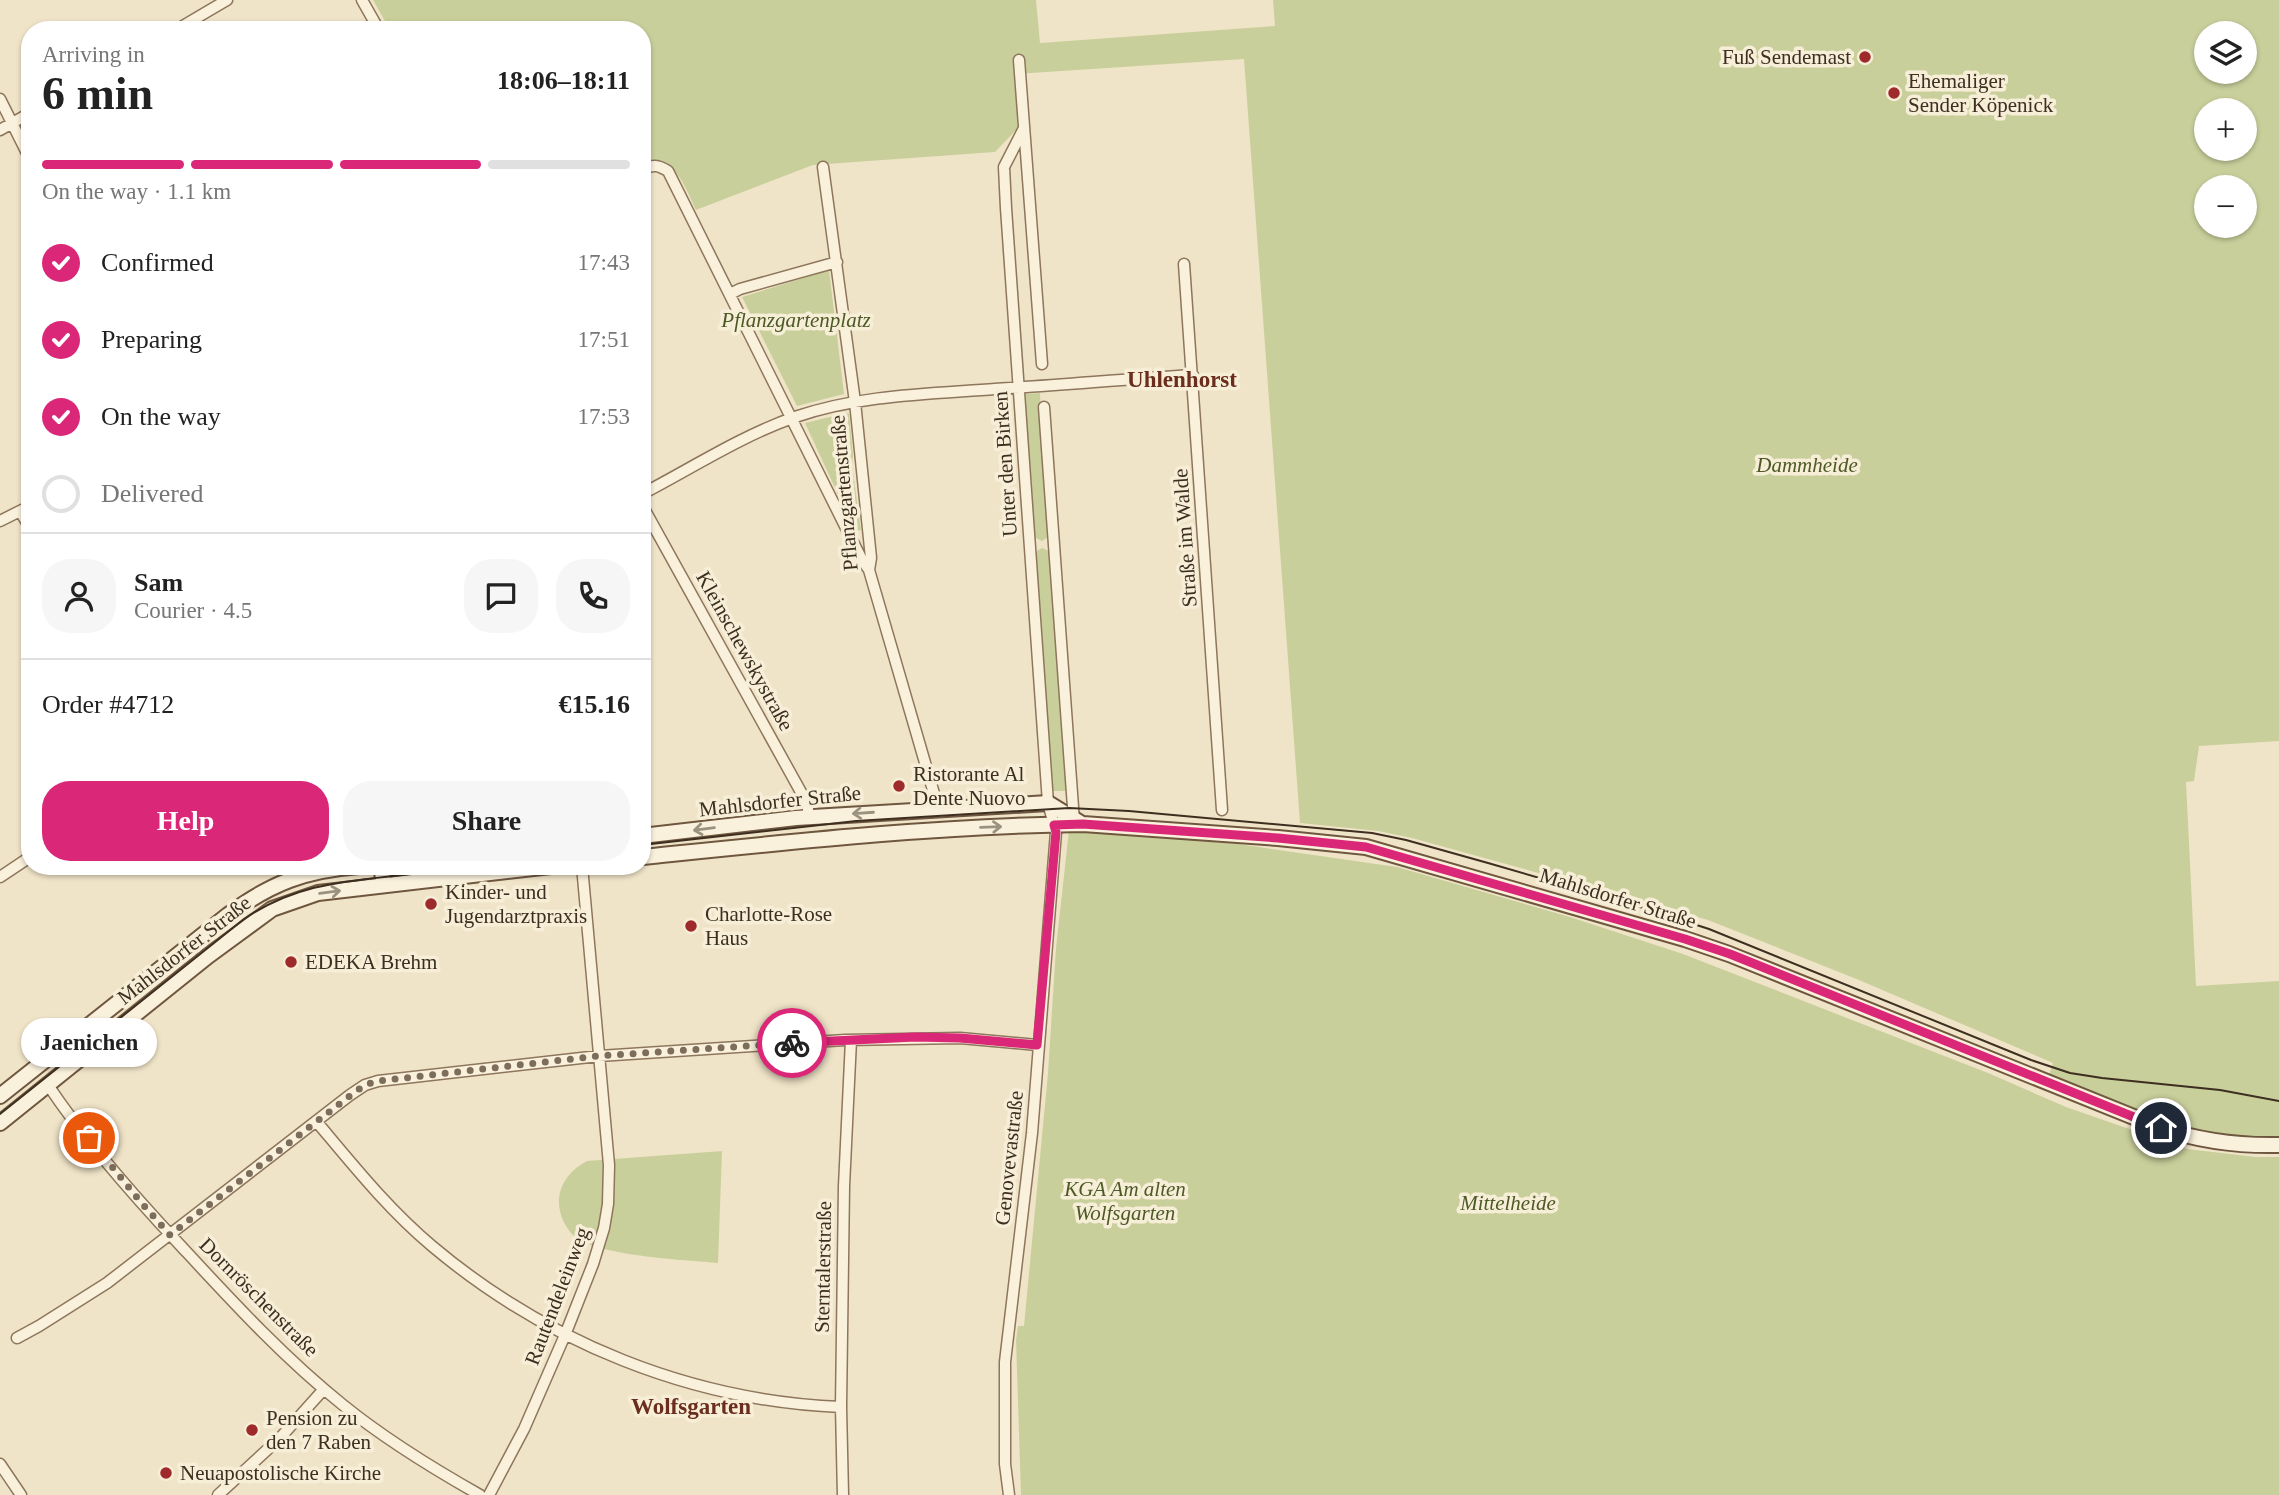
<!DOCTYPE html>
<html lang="en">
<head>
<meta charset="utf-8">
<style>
	:root { --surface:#fff; --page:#f6f6f6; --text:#222; --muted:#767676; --line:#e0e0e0; --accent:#db2777 }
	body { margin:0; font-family:"Times New Roman",serif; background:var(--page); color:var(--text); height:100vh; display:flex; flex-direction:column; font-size:26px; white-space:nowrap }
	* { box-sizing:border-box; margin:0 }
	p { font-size:23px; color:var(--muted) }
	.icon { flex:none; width:38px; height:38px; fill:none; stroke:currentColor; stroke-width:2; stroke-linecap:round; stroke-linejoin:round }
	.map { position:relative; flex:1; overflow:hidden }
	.details { position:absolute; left:21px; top:21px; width:630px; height:854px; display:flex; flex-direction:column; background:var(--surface); border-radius:28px; box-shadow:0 2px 5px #0004 }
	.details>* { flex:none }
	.buttons { position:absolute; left:2194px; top:21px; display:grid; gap:14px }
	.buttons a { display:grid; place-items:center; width:63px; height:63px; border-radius:50%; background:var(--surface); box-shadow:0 2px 5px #0004; font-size:35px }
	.pin { position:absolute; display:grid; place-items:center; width:60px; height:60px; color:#fff; margin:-30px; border:4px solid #fff; border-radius:50%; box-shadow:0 2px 7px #0007 }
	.courier { position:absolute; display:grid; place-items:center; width:70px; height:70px; margin:-35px; border:5px solid #db2777; border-radius:50%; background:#fff; color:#222; box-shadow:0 2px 9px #0007 }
	.bubble { position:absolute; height:49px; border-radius:24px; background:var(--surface); box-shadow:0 2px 5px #0004; font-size:23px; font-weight:700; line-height:49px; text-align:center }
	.headline em { font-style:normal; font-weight:700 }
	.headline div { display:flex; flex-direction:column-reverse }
	.headline { display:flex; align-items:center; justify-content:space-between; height:119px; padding:0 21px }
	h1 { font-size:46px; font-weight:700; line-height:52px }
	.bar { display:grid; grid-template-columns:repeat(4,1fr); gap:10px 7px; align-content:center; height:84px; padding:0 21px }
	.bar i { height:9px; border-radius:5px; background:var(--line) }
	.bar .current { background:var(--accent) }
	.bar p { grid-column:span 4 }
	.line { display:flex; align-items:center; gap:18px; padding:0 21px; border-top:2px solid var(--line) }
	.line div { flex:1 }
	.round { display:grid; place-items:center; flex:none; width:74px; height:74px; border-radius:28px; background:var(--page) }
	ol { padding:0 21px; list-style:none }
	li { display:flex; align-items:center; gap:21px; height:77px }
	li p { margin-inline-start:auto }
	li .icon { padding:7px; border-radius:50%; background:var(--accent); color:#fff; stroke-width:4 }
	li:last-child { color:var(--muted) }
	li i { width:38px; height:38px; border:4px solid var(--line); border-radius:50% }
	.button { display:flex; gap:14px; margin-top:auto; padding:14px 21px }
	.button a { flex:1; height:80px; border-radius:28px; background:var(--accent); color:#fff; font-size:28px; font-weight:700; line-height:80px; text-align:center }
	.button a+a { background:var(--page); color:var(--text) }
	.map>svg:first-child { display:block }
	.green { fill:#c9cf9b; fill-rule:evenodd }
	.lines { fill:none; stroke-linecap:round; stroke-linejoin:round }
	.minor-casing { stroke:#8d765c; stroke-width:13 }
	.secondary-casing { stroke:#6f573f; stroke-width:18 }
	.minor { stroke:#faf1dc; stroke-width:10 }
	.secondary { stroke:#faf1dc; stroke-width:14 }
	.tram { stroke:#3d2e20; stroke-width:2 }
	.oneway { stroke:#9c907e }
	.done { stroke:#7c6e5b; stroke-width:7; stroke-dasharray:0 12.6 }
	.route { stroke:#db2777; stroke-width:9 }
	.poi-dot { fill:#9e2a2b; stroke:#f7eed8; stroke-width:2.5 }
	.labels { text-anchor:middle; stroke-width:7; stroke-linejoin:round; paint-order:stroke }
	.poi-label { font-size:21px; fill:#3d2e20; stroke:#f7eed8; text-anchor:start }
	.park-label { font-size:21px; font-style:italic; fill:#4d5a26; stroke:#f7eed8 }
	.street-label { font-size:21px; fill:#3d2e20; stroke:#f7eed8 }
	.neighbourhood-label { font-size:23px; font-weight:bold; fill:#6b2e1e; stroke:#f7eed8 }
</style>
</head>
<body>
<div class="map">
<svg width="2279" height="1495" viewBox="0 0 2279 1495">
	<rect width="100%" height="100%" fill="#f0e4c8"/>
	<path class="green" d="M373,0H1036L1040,43L1275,26L1273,0H2279V741L2199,746L2194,781L2186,782L2196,986L2279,981V1138C2196,1147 2123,1107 2049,1075L2053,1063L1859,980L1708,920L1412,838L1378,831L1300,823L1244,59L1016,74L1019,127L995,152L813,165L696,210C686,189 672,148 642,164V30H390ZM2207,33H2245V72H2207ZM2207,110H2245V149H2207ZM2207,187H2245V226H2207Z
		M829,270L844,394L797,406L742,297Z
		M1040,393L1048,537L1042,541L1034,537L1024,396L1025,394Z
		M846,413L849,414L853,455L852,465L861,530L855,531L805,423Z
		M1042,548L1049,551L1066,791H1052L1035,552Z
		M1069,830L1238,844L1397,867L1570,917L1683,954L1988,1073L2066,1107L2187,1149L2256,1157H2279V1495H1021L1016,1340L1018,1326H1024L1048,1073L1056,948Z
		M722,1151L718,1263C685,1260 599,1256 575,1237C564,1227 558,1212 559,1198C561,1181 572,1169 587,1161Z"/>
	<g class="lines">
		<g class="minor-casing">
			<path id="minor" d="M362,0L379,30
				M176,30L227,0
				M1019,60L1042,364
				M0,99L30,159
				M0,130L30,113
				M823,167L855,402L871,558L869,570L935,797L936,808
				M642,170C653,164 658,165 668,171L862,560L869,570
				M1184,264L1222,810
				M730,294L740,289L837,262
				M1044,407L1074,821
				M642,494C692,468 741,436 795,417C859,395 928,394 995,389C1061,385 1127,379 1193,375
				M642,505L807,803L809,817
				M20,511L30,528
				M0,521L30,506
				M0,877L30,857
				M48,1085C86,1142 133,1195 180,1245C231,1300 283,1357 343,1405C385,1439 432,1468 480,1495
				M316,1121C353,1165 388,1209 432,1246C546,1342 691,1401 841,1407
				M17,1338L39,1326L107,1283L350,1095L365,1085L378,1081L599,1056L845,1040L960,1038L1037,1045
				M0,1464L21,1495
				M218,1495L280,1438L324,1389
				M489,1495L524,1429L565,1335L593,1264L604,1228L608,1204L609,1165L582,866
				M843,1495L841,1407L844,1186L851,1040
				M1009,1495L1005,1464V1362L1032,1133L1056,832L1048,803L1006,208L1004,167L1024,128"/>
		</g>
		<g class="secondary-casing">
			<path id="secondary" d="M642,836L796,818L1048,803L1082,824
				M642,857C789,842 935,826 1083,824L1278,838L1366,847L1685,939L1729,954L2161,1128C2200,1141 2238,1146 2279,1145
				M381,866L384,885
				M0,1096L228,915C271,883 306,870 359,866
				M0,1123L208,956L272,909L318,893L551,866"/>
		</g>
		<use href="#minor" class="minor"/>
		<use href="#secondary" class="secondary"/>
		<path class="tram" d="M642,845L856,821L1069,808L1129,811L1372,833L1406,840L1488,863L1650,910L1709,929L2031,1060L2070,1073L2102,1078L2220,1090L2279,1101
			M0,1114L244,919C293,886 337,882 393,876C427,872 461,868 495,866"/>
	</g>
	<defs><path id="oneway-shaft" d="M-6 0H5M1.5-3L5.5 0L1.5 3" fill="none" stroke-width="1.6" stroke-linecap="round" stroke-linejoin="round" transform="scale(1.75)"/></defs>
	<g class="oneway">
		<use href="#oneway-shaft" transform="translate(863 813) rotate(176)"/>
		<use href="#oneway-shaft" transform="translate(991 827) rotate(-2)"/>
		<use href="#oneway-shaft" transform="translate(704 829) rotate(173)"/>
		<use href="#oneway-shaft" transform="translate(330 892) rotate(-8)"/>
	</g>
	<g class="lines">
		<path class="done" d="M89,1138L139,1200L170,1235L351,1095L365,1085L378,1081L598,1056L792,1043"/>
		<path class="route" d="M792,1043L915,1037L960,1038L1037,1045L1056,832L1054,825L1083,824L1278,838L1366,847L1685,939L1730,954L2161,1128"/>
	</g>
	<g class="poi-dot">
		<circle cx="1865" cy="57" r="7"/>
		<circle cx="1894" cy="93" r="7"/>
		<circle cx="899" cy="786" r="7"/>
		<circle cx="431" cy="904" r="7"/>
		<circle cx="691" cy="926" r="7"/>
		<circle cx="291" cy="962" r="7"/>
		<circle cx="252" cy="1430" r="7"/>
		<circle cx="166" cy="1473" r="7"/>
	</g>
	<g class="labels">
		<g class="poi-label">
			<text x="1851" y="64" text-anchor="end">Fuß Sendemast</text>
			<text x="1908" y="88">Ehemaliger<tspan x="1908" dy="24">Sender Köpenick</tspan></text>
			<text x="913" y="781">Ristorante Al<tspan x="913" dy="24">Dente Nuovo</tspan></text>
			<text x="445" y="899">Kinder- und<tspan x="445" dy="24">Jugendarztpraxis</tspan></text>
			<text x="705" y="921">Charlotte-Rose<tspan x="705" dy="24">Haus</tspan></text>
			<text x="305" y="969">EDEKA Brehm</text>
			<text x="266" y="1425">Pension zu<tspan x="266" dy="24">den 7 Raben</tspan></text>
			<text x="180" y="1480">Neuapostolische Kirche</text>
		</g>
		<g class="park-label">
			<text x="796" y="327">Pflanzgartenplatz</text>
			<text x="1807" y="472">Dammheide</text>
			<text x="1125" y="1196">KGA Am alten<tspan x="1125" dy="24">Wolfsgarten</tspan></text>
			<text x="1508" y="1210">Mittelheide</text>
		</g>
		<g class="street-label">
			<text transform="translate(1005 464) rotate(-94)" y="7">Unter den Birken</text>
			<text transform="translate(844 493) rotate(-95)" y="7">Pflanzgartenstraße</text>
			<text transform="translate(1185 538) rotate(-94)" y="7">Straße im Walde</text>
			<text transform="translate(745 651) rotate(61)" y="7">Kleinschewskystraße</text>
			<text transform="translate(780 801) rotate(-6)" y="7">Mahlsdorfer Straße</text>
			<text transform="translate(1618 898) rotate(17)" y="7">Mahlsdorfer Straße</text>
			<text transform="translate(184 950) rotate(-38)" y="7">Mahlsdorfer Straße</text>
			<text transform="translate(1009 1158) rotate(-84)" y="7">Genovevastraße</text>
			<text transform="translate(823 1267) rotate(-89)" y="7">Sterntalerstraße</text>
			<text transform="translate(557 1296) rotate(-69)" y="7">Rautendeleinweg</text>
			<text transform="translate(259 1297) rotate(45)" y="7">Dornröschenstraße</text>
		</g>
		<g class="neighbourhood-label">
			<text x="1182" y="387">Uhlenhorst</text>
			<text x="691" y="1414">Wolfsgarten</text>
		</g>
	</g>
</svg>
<div class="buttons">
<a><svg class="icon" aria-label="layers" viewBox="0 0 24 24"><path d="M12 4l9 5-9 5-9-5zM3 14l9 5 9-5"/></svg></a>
<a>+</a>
<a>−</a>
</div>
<div class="pin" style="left:89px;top:1138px;background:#ea580c"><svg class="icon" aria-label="bag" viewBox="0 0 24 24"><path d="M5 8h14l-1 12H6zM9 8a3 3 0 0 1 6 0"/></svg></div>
<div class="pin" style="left:2161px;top:1128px;background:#1f2937"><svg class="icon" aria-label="home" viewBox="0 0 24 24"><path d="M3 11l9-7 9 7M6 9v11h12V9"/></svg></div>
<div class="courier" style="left:792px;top:1043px"><svg class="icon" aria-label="bike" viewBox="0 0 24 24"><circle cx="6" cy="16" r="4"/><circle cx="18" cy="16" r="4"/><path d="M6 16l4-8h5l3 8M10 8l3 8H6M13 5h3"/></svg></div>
<div class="bubble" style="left:21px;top:1018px;width:136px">Jaenichen</div>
<section class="details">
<div class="headline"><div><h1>6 min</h1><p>Arriving in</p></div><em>18:06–18:11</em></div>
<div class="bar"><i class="current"></i><i class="current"></i><i class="current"></i><i></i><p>On the way · 1.1 km</p></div>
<ol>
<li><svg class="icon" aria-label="check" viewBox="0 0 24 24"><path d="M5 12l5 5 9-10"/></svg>Confirmed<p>17:43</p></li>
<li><svg class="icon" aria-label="check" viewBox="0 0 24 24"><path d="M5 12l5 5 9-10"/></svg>Preparing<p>17:51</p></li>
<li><svg class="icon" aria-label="check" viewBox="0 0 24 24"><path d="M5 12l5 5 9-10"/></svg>On the way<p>17:53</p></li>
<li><i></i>Delivered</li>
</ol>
<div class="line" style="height:126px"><a class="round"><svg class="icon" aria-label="person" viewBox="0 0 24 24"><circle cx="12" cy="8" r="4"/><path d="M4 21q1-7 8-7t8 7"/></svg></a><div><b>Sam</b><p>Courier · 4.5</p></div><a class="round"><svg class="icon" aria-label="chat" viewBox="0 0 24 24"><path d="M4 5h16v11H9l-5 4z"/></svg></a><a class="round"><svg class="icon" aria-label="phone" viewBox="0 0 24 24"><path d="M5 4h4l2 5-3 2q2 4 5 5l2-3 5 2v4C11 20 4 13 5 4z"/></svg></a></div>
<div class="line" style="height:91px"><div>Order #4712</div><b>€15.16</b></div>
<div class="button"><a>Help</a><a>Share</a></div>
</section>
</div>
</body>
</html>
